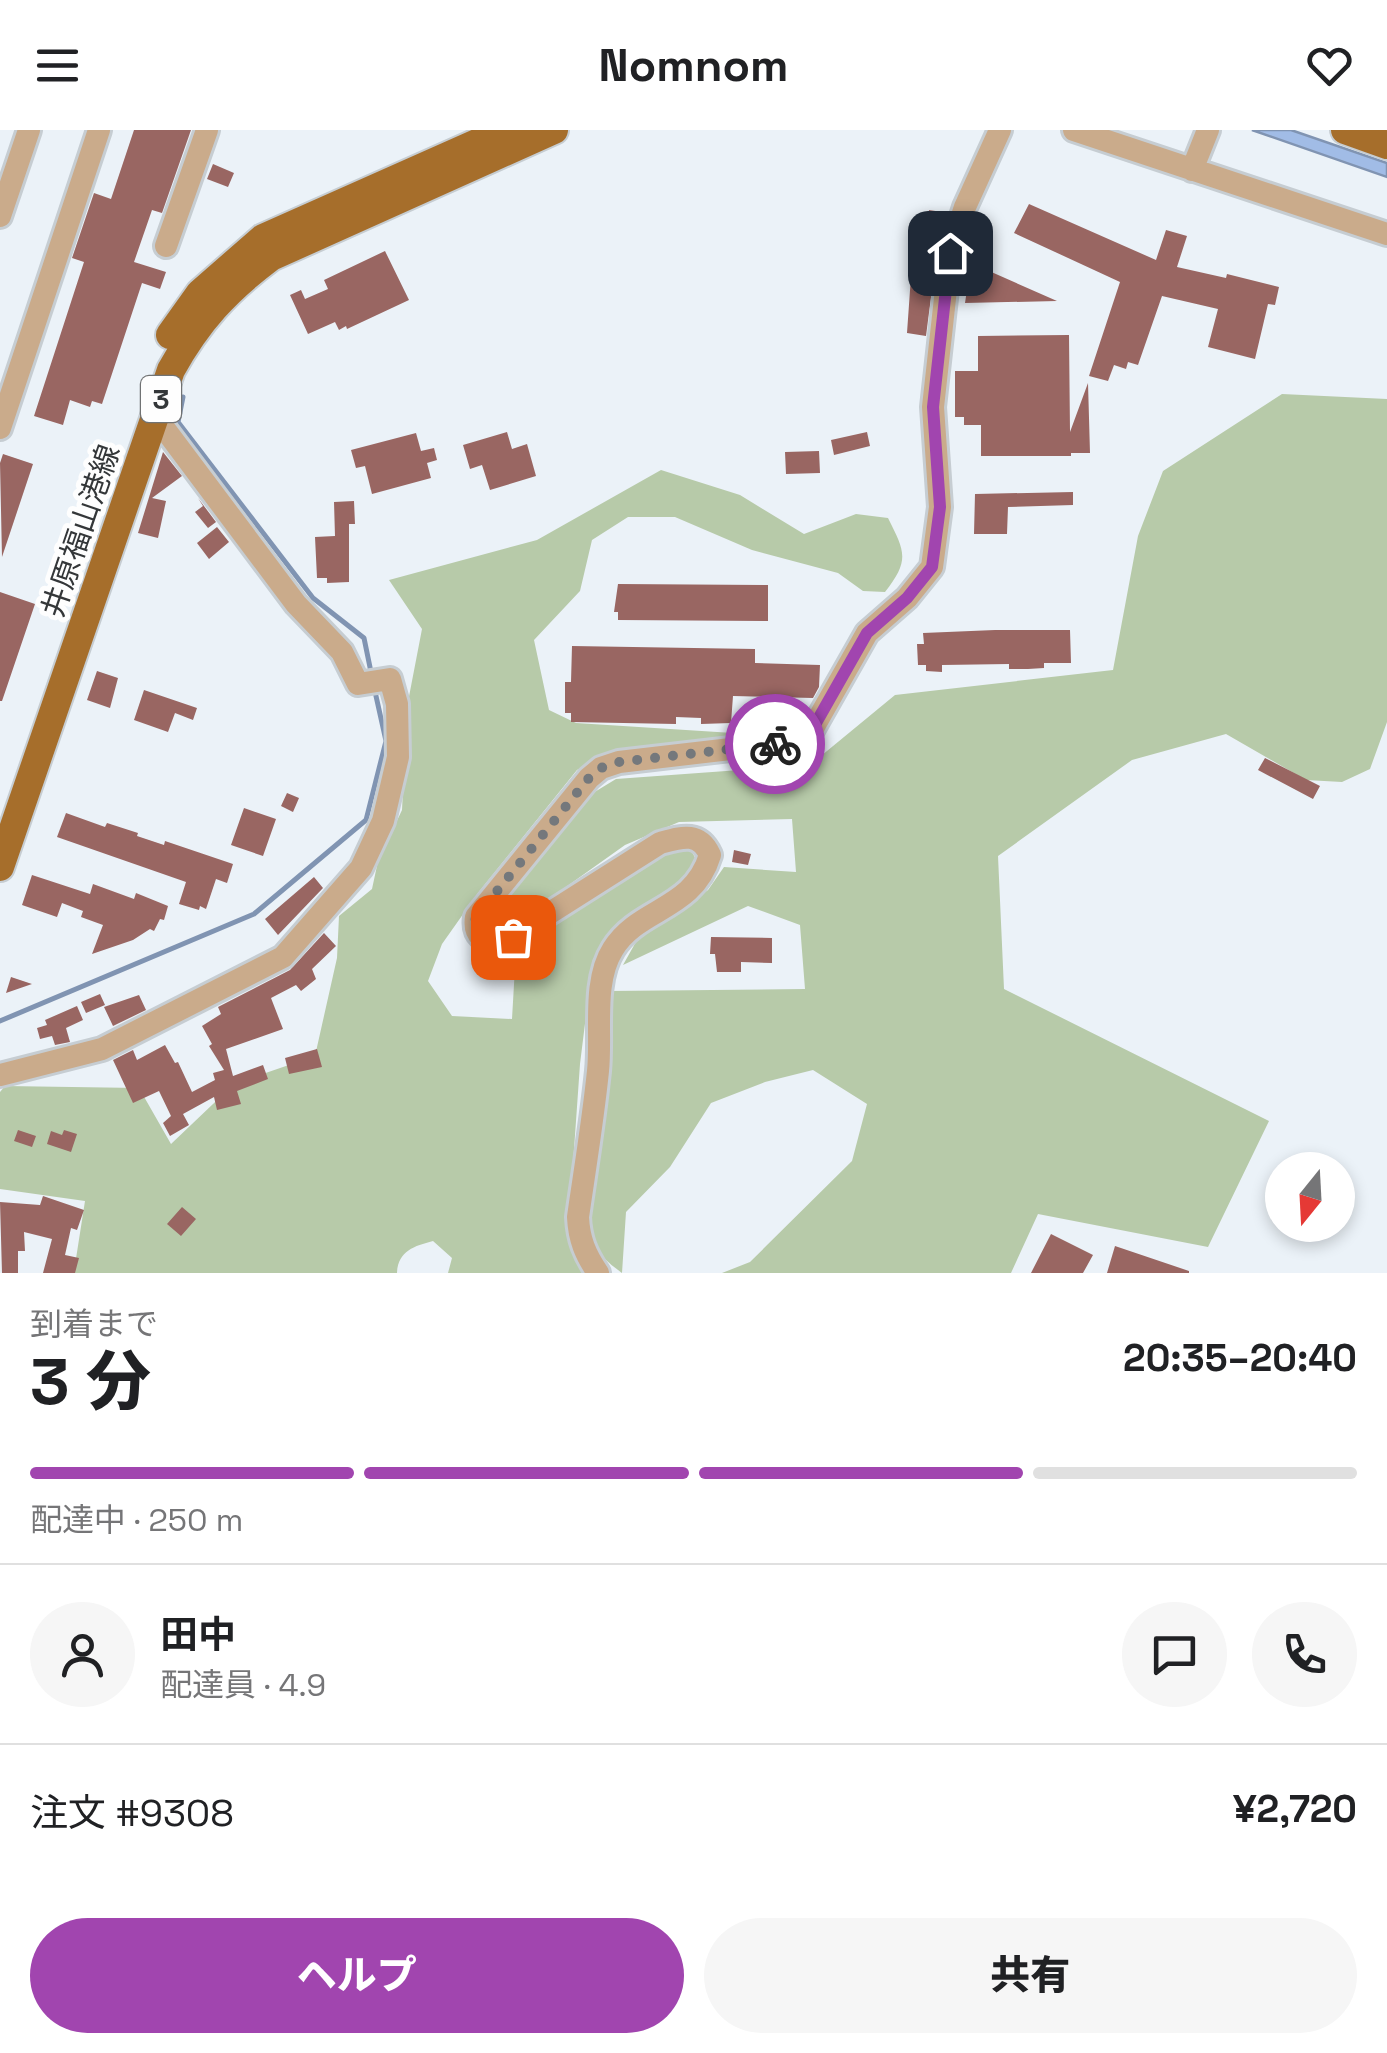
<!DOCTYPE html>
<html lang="ja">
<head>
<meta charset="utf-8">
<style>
	:root { --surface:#fff; --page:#f6f6f6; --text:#202124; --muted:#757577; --line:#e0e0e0; --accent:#a145af }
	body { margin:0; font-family:"Space Grotesk","Noto Sans JP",sans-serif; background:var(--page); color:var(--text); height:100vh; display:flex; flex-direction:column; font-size:38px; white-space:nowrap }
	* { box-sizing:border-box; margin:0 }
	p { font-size:32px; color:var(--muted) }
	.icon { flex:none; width:55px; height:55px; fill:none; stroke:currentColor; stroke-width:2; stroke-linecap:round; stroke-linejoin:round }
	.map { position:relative; height:1143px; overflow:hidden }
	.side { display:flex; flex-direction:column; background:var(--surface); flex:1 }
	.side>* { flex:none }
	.needle { width:65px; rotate:198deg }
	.tools { position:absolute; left:1265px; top:1022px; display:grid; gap:20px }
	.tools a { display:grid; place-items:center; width:90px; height:90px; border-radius:50%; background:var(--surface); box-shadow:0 5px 15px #0003; font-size:50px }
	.pin { position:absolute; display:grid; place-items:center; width:85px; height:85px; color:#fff; margin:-42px; border-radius:20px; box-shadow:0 5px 15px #0006 }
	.courier { position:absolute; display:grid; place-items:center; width:100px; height:100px; margin:-50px; border:8px solid #a145af; border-radius:50%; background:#fff; color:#222; box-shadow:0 2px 12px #0007 }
	.headline em { font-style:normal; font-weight:800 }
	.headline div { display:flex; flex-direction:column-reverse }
	.headline { display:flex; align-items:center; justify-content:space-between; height:170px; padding:0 30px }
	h1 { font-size:65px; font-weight:800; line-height:75px }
	.bar { display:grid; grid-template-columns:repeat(4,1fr); gap:15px 10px; align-content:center; height:120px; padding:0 30px }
	.bar i { height:12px; border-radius:8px; background:var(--line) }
	.bar .on { background:var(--accent) }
	.bar p { grid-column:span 4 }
	.line { display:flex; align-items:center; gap:25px; padding:0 30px; border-top:2px solid var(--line) }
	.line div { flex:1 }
	.round { display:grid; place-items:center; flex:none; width:105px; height:105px; border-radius:52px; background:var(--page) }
	.action { display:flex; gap:20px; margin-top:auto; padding:20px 30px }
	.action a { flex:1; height:115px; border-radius:60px; background:var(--accent); color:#fff; font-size:40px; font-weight:800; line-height:115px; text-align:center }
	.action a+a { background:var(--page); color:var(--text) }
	header { display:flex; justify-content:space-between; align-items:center; height:130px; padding:0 30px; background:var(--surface); font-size:45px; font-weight:800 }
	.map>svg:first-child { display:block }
	.green { fill:#b7caa9 }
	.water { fill:#a1bce6; stroke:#8094b2; stroke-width:2.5 }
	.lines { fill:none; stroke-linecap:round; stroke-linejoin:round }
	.stream { stroke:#8094b2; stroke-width:5 }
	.building { fill:#996662 }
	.minor-casing { stroke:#c6cdd2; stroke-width:28 }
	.major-casing { stroke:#c6cdd2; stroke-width:32 }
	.minor { stroke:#caab8b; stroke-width:22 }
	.major { stroke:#a66e2b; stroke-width:28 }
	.done { stroke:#74787c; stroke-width:10; stroke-dasharray:0 18 }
	.route { stroke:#a145af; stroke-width:12 }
	.labels { text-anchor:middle; stroke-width:10; stroke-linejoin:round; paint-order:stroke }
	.shield { fill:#fefefe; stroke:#717374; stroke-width:2.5 }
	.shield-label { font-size:28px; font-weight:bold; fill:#343739 }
	.street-label { font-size:30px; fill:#343739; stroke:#fefefe }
</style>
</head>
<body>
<header><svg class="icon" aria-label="menu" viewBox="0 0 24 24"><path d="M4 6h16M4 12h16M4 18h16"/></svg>Nomnom<svg class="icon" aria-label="heart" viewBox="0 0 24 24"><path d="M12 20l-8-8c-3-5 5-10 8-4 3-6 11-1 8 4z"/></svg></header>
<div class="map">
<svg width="1387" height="1143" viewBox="0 0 1387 1143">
	<rect width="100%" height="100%" fill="#ebf2f8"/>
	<path class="green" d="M1282,264L1387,269V592L1370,639L1342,652L1306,650L1226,604L1132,630L998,726L1004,859L1269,991L1208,1117L1038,1084L1011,1143H722L750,1132L852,1031L867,974L813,940L765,952L711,973L670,1037L626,1082L622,1143C594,1122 589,1114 587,1079L609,861L805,859L800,795L748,776L623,835L637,810L708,760L724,737L796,742L792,689L679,692L625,715L507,799L493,802L487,793L490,781L588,666L616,649L810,635L895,565L1113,540L1138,406L1163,341Z
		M661,340L740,365L804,404L856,384L888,388C905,422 910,430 885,462L863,461L838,443L752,420L675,387H628L592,410L580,461L534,510L549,580L576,593L733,603L724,608L611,621L577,640L478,763L442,814L428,851L452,886L512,889L516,820L675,717L692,722L698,733C669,770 630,801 593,829L580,934L568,1105L585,1143H448L452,1128L433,1111C414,1116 398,1121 397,1143H55L75,1135L85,1071L0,1059V962L5,956L139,958L171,1014L234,954L315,926L337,828L339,786L372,759L378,731L402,680L407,577L422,499L389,450L537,410Z"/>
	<path class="water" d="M1252,0H1291L1387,33V47Z"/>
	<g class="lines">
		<path class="stream" d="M183,267L178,292L313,468L364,508L372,547
			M0,891L254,784L366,690L386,611L374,557"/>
	</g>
	<path class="building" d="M134,0H191L162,83L152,80L134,132L166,142L160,159L142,153L102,274L92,271L90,277L70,270L63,295L34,286L84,132L72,128L94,63L111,69Z
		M213,34L234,43L228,57L207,49Z
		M1029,74L1156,130L1166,100L1187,106L1177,137L1226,148L1227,144L1279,157L1275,175L1268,174L1255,229L1208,217L1218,179L1162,166L1138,235L1128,232L1126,239L1114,235L1108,251L1089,246L1120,152L1014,103Z
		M929,80L942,82L926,206L907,203L914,104L926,105Z
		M385,121L409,170L347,199L346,196L339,200L335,192L308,204L290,165L301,160L305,169L328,159L324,150Z
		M971,133L1057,171L965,173Z
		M1069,205L1070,302L1088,253L1090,323H1071V326H981V295H964V287H955V241H978V206Z
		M507,302L512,319L527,314L536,346L490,360L482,335L470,339L463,315Z
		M867,302L870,316L834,325L831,310Z
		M416,303L421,321L434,318L437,330L427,333L431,348L372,364L365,336L356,338L351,320Z
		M819,321L820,343L786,344L785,322Z
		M163,322L182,346L152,368L166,371L158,408L138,403Z
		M3,324L33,334L2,427L0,333Z
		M1073,362V375L1008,377L1007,404H974L975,364Z
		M198,368L216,392L208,398L195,382L203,376Z
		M354,371L355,394H349V452L327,453V448H317L315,407L335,406L334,372Z
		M217,397L229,412L209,429L197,413Z
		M618,454L768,455V491L618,490V482H614Z
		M0,462L35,474L2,571H0Z
		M995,500H1070L1071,533H1044V538L1028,539H1009V534L942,535V542L926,541V535H918L917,514H924L923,503Z
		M572,516L755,519V533L820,535L819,557L813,568L733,566L731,593L701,594V588L676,587V594L571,592V583H565V552H571Z
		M97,541L118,548L110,578L87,570Z
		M144,560L197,578L193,590L175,583L168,602L134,590Z
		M1265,628L1320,656L1313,669L1258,640Z
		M287,663L299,668L293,682L281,676Z
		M244,678L276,689L263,726L231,715Z
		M66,683L105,697L107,693L138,703L137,706L164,715L165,711L233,734L227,753L216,749L206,779L200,776L199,780L179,774L186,752L57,707Z
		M734,720L751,724L748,735L732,732Z
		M32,745L90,764L93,754L134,769L136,763L168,776L164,790L160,789L154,801L150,799L133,810L92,824L103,795L81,787L83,781L62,773L57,787L22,775Z
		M314,747L323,758L278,805L265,789Z
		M324,803L336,816L312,839L316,849L301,861L296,855L271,868L283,899L226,919L233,946L263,935L268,949L237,961L241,974L217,980L214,967L183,984L189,995L170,1006L163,993L171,986L159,961L133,973L113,930L133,920L137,930L165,915L175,933L178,932L192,962L215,950L213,943L224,940L209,916L212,914L202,896L221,884L218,877L290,840Z
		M711,807L772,808V833L741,832V842H717L715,824H710Z
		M11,847L32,854L6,863Z
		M100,864L105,875L86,883L81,872Z
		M139,865L146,880L113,896L104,877Z
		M77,876L83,890L66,898L70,912L55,915L52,906L40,909L37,898L47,895L45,890Z
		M317,919L322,937L289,944L285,928Z
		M18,1000L36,1006L32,1017L14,1011Z
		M64,1000L77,1004L71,1022L47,1014L51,1001L62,1005Z
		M1277,1040L1282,1041V1090L1269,1080Z
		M43,1066L84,1080L77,1100L71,1098L65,1125L79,1128L75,1143H43L52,1109L24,1102L25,1121H18V1143H2L0,1072L40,1075Z
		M182,1077L196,1089L181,1106L167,1094Z
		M1051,1104L1093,1125L1083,1143H1031Z
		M1115,1116L1189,1141V1143H1107Z"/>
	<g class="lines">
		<g class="minor-casing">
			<path id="minor" d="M1074,0L1387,104
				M1192,40L1208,0
				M0,86L29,0
				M166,116L207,0
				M0,298L99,0
				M0,945L102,919L283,827L361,738L383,691L398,627L397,574L390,549L358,554L342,522L296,474L155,286
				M598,1143C585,1124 579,1109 578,1087C585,1038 593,990 598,941C602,903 592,852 613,819C639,777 693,781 710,725C699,701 682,707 660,713L501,814C484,812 473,806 476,787L589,648L601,638L619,632L799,611L808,607L867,503L907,468L932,437L940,377L933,277L950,123L965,77L1000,0"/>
		</g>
		<g class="major-casing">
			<path id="major" d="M1345,0L1387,15
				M170,205L200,163L263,108L506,0
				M0,737L171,240C198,191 227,160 271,127L554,0"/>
		</g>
		<use href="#minor" class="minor"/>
		<use href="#major" class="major"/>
	</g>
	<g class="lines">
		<path class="done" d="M513,807C495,818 471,812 476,787L589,648L601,638L619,632L775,614"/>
		<path class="route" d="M775,614L808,607L867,503L907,468L932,437L940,377L933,277L950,123"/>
	</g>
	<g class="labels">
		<rect class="shield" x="141" y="246" width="40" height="46" rx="8"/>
		<g class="shield-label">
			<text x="161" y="279">3</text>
		</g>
		<g class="street-label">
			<text transform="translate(81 401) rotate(-71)" y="10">井原福山港線</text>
		</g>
	</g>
</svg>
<div class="tools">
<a><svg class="needle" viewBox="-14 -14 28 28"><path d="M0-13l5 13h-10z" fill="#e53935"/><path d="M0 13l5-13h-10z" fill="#757577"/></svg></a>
</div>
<div class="pin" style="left:513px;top:807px;background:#ea580c"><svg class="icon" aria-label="bag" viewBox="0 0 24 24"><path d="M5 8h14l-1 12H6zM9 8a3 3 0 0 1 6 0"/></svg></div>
<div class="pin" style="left:950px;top:123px;background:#1f2937"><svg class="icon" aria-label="home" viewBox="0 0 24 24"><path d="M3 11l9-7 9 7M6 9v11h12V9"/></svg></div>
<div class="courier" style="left:775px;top:614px"><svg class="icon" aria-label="bike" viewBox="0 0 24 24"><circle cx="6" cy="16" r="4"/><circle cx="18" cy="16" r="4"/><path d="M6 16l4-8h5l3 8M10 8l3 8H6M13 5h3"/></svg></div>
</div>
<section class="side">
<div class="headline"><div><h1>3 分</h1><p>到着まで</p></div><em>20:35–20:40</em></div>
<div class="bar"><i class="on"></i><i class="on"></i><i class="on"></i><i></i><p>配達中 · 250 m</p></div>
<div class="line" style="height:180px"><a class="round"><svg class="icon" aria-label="person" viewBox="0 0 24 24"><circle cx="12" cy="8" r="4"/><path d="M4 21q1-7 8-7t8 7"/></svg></a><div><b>田中</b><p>配達員 · 4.9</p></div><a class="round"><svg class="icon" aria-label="chat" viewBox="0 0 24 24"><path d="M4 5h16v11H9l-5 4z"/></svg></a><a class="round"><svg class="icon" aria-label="phone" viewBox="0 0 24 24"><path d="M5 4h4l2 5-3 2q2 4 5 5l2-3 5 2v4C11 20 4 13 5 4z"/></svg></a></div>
<div class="line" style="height:130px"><div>注文 #9308</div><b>¥2,720</b></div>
<div class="action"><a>ヘルプ</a><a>共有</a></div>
</section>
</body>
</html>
